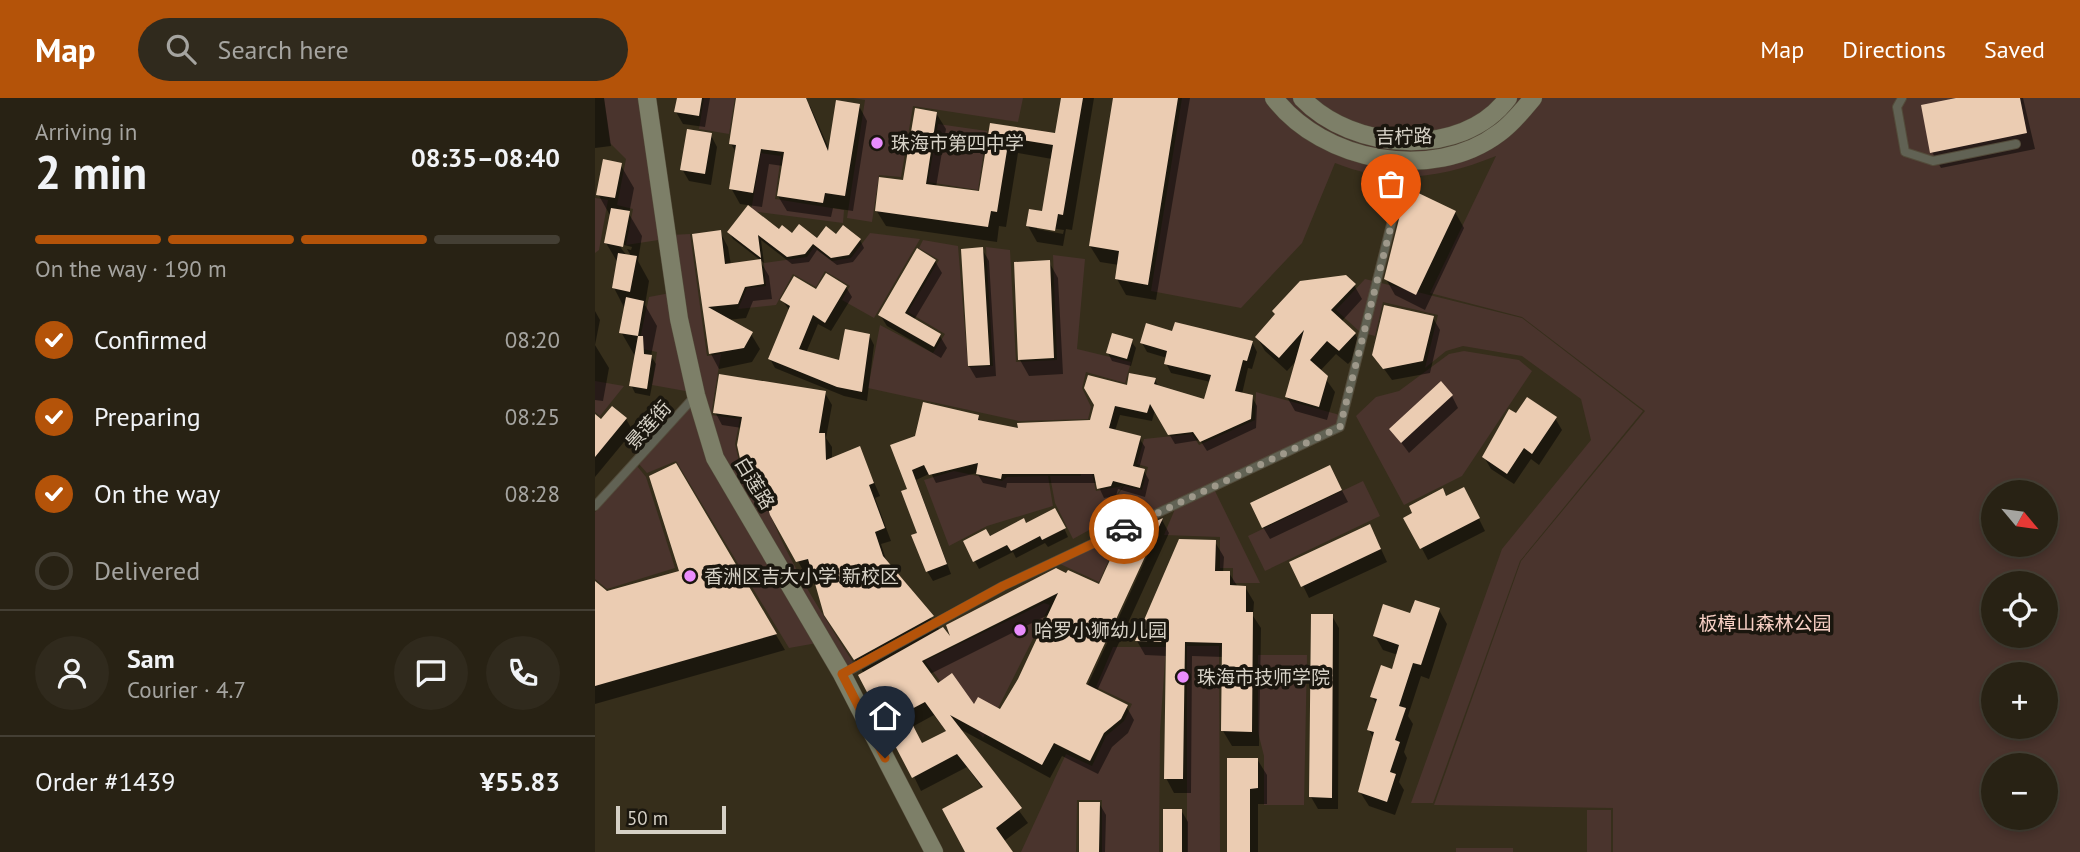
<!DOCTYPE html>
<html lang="en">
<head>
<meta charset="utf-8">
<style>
	:root { --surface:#282214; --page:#302a1d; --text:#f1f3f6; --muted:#a5a4a0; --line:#443f34; --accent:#b45309 }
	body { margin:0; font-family:"PT Sans","Noto Sans SC",sans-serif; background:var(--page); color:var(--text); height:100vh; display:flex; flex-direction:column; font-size:26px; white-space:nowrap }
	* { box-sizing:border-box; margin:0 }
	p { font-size:23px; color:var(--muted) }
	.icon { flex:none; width:38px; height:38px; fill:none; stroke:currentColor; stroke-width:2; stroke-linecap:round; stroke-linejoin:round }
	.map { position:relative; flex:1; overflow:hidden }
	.side { display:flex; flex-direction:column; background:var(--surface); width:595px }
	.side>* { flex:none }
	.needle { width:46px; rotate:119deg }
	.buttons { position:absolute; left:1386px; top:382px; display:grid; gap:14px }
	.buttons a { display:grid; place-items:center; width:77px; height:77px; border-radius:50%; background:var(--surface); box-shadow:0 4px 10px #0003,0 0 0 2px var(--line); font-size:35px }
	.scale { position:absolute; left:21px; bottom:18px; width:110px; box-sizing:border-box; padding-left:7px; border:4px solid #d6d1c6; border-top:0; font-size:19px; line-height:24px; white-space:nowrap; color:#d6d1c6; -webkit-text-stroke:5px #1a160e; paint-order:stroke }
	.pin { position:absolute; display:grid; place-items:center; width:60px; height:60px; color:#fff; margin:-72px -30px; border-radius:50% 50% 50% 0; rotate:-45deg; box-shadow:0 0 7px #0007 }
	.pin .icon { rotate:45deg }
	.courier { position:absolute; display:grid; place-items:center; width:70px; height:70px; margin:-35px; border:5px solid #b45309; border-radius:50%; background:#fff; color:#222; box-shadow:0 2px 9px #0007 }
	.summary em { font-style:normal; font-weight:700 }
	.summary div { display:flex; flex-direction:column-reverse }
	.summary { display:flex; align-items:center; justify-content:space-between; height:119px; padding:0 35px }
	h1 { font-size:46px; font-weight:700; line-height:52px }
	.bar { display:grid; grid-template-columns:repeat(4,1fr); gap:10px 7px; align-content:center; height:84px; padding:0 35px }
	.bar i { height:9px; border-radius:5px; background:var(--line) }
	.bar .active { background:var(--accent) }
	.bar p { grid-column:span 4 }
	.line { display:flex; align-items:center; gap:18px; padding:0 35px; border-top:2px solid var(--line) }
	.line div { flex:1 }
	.round { display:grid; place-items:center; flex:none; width:74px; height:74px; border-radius:37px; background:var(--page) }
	ol { padding:0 35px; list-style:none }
	li { display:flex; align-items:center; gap:21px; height:77px }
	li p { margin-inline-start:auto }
	li .icon { padding:7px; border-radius:50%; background:var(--accent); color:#fff; stroke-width:4 }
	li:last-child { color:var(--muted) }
	li i { width:38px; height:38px; border:4px solid var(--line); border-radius:50% }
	header { display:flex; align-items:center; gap:42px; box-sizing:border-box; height:98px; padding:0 35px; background:var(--accent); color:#fff }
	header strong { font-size:33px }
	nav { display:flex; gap:38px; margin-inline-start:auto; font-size:24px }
	.search { width:490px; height:63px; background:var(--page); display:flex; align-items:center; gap:18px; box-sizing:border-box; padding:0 24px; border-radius:38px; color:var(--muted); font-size:26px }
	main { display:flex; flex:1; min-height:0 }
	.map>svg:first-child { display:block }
	.green { fill:#4a342d; fill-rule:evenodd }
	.shadow { fill:#0007; fill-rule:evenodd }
	.building { fill:#ebccb2; fill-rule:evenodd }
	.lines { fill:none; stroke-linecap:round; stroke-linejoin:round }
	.lane-casing { stroke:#534b3a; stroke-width:10 }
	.secondary-casing { stroke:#534b3a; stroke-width:19 }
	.lane { stroke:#616254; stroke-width:8 }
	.secondary { stroke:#7d7f68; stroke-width:18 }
	.done { stroke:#9e988a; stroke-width:7; stroke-dasharray:0 12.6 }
	.route { stroke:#b45309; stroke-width:9 }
	.poi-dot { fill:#ea8dfd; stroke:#1a160e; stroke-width:2.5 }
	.labels { text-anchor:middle; stroke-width:7; stroke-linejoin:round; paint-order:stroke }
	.street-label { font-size:19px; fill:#d6d1c6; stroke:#1a160e }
	.poi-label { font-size:19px; fill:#d6d1c6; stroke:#1a160e; text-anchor:start }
	.park-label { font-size:19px; fill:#f8d0c5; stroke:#1a160e }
</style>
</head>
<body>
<header>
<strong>Map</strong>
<div class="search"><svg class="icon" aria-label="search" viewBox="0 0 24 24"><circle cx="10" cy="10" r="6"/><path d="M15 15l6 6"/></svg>Search here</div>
<nav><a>Map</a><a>Directions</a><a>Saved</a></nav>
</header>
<main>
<section class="side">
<div class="summary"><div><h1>2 min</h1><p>Arriving in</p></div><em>08:35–08:40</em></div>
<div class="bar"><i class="active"></i><i class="active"></i><i class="active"></i><i></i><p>On the way · 190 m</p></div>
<ol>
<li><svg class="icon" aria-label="check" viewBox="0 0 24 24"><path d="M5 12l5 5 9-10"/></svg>Confirmed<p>08:20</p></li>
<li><svg class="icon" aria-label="check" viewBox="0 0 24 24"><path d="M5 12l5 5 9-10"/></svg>Preparing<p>08:25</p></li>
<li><svg class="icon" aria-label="check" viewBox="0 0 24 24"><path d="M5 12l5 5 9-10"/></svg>On the way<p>08:28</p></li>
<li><i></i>Delivered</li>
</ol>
<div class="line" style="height:126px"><a class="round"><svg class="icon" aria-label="person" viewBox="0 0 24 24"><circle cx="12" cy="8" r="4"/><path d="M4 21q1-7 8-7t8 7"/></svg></a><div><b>Sam</b><p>Courier · 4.7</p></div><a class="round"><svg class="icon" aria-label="chat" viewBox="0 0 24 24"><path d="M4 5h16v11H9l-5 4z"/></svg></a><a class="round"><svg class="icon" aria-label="phone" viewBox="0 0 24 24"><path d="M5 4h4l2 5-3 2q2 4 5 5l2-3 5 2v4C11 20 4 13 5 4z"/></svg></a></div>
<div class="line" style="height:91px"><div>Order #1439</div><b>¥55.83</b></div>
</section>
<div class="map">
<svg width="1485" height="754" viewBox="0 0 1485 754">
	<rect width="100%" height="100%" fill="#362e1b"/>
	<path class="green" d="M9,0H48L70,141L31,147L38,111L22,107L31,61L15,45Z
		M109,0H140L134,36L104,31Z
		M258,0H428L423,24L318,8L306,79L284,77L277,124L252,120L270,2Z
		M587,0H1485V754H1018V710L839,707L926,463L1050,313L927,219L835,195L901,58C846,80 797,88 740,65L707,145L646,210L556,193ZM1398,394H1451V446H1398ZM1398,485H1451V537H1398ZM1398,576H1451V628H1398ZM1398,667H1451V719H1398Z
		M343,26L392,33L383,92L333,84Z
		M166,55L186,58L180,101L249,112L248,125L156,113Z
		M0,100L13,102L4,152L0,155Z
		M275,135L325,141L279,220L247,202L255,188L230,173L221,189L198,176L181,207L143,211L152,190L171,188L169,165L212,159L219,149L237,163L256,160Z
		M95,136L112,258L126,256L116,317L145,321L140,346L148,380L162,379C182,447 222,508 260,567L247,573L122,358L75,137Z
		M328,142L363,148L373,269L398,268L391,149L415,152L421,264L462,262L458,157L490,161L482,251L536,264L530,285L491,274L487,290L496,309L493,321L424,323L273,290L285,227L338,255L350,236L313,214L344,162L324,150Z
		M770,181L927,220L1048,313L925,463L838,705H816L907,451L996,342L986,301L927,258L868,248L851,253L830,270L843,217L788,204L780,238L765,234L741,212Z
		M75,195L96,294L57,287L62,254L43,250L54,199Z
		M869,253L924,262L937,273L867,378L809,407L761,318L781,299L804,293L854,256Z
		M0,283L29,288L5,318L0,314Z
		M661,294L745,317L742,328L503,441L499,432L529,388L547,392L553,369L542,366L549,341L597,336L604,347L660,322Z
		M98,304L222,545L194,550L81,363L52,375L44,366Z
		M485,353H492L501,393L528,388L496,431L478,441L460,405L455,378H486Z
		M42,368L51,379L80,470L12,491L0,481V414Z
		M359,373L407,383L412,379L453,378L458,408L392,428L354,448L329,382Z
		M768,383L785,418L670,473L653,438Z
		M620,393L665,485H638V470H625V439L569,437L580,411Z
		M526,435L504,484L463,465Z
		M449,505L455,507L388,640L330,563Z
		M592,548H624L625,754H592Z
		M518,549H571L565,633L564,754H507V702H482L481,754H426L471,656L497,668L511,638L529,623L537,606L501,589Z
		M663,557H712L709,707H669V658L663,634Z
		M992,712H1016V754H992Z
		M861,750H918V754H861Z"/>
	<path class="shadow" d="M0,0H9L16,48L0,50Z
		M84,0H115L110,29L88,26L81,14Z
		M143,0H204L215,8L235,53L264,8L272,23L258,113L238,110L236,119L192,113L183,98L188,68L174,66L167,109L145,106L136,90L142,56L136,46Z
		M468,0H499L477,132L471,131L468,148L442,144L433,128L448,115L457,61L423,55L411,129L404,128L402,144L291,128L281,112L310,84L341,15L351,31L341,89L385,95L397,27L461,37ZM442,128L469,132L468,136L442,131Z
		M520,0H595L561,202L531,197L522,181L524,167L505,164L495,148Z
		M1370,0H1428L1440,51L1346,70L1337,54Z
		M116,37L122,49L116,87L94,83L87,71Z
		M25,66L39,90L34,116L47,138L43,163L54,183L50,207L62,228L56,258L61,266L55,298L40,295L36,287L40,258L26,234L30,211L19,190L23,165L11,145L16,119L3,96ZM25,140L29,147L37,149L36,152L32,151L36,158H32L26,150Z
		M860,114L869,130L830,212L800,197L791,181Z
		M125,134L133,149L136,167L165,163L174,178L177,201L158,203L151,220L133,222L156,236L165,251L157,264L124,271L116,256L99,137Z
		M134,134H184L222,142L242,138L265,142L269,150L258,164L242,167L222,152L214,164L197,166L166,142L169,165L138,141Z
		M387,151L394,163L401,278L381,280L374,268Z
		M340,163L347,175L319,222L345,238L352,250L346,260L292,228L285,217Z
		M454,164L463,180L468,276L434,278L425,262Z
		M759,187L767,201L746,224L760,236L768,250L753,266L741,256L725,273L740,294L732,322L700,313L692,299L703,261L692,273L670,253L662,239Z
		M251,189L257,199L236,233L223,226L211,255L245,264L274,237L279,247L272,303L249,298L180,270L175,261L195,213L187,202Z
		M0,213L5,222L0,247L14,270L8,303L0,302Z
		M838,220L845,232L835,275L797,282L779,257Z
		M578,235L657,244L662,254L657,271L653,270L647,296L657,299L662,308L661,330L612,353L605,342L580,346L560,312L557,323L525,317L520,333L544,340L550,349L544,371L549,373L554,382L550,399L523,391L521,398L509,400L502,385H412L411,390L388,385L382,375L341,385L336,375L321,382L356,476L338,483L332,473L314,392L297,348L383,318L386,325L424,332L496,324L533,290L560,282L564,290L610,303L616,284L576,275L571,265L572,260L552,254L547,245Z
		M536,243L541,250L536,268L517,263L513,255Z
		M230,295L237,307L231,340L237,349V361L264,350L285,398L280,400L296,443L286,446L292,465L345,532L359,545L461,472L505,488L567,422L574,435L502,593L531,608L539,622L533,635L517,649L503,676L467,658L455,680L363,630L433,725L408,744L415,754H372L388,691L372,669L326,693L268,574L238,529L218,473L210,476L177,416L168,389L158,390L151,378L147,330L127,327L120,314ZM555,443H559L489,595L486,593ZM455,516L425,582L406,614L379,609L343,587L335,576ZM339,617L352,634L327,647L317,629Z
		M857,298L863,310L814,355L796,331Z
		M0,318L6,324L31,321L38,333L0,379Z
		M921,318L960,320L967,332L944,367L936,361L919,386L896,371L889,359Z
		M80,368L190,552L0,606V486L12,495L86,474Z
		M741,381L753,404L675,441L668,429Z
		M851,400L875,403L890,433L833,462L811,420Z
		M464,419L473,439L453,449L450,445L421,460L418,454L384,471L370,444Z
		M781,440L792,464L714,500L697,465Z
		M585,443L620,444L629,459L628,475H634L643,489H650L659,504L658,518L666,530L664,648H637L628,633L629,559L597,558L596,695H579L571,680L572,558L550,557L542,543Z
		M844,512L852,526L834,581L826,578L813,618L818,626L809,654L812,660L804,684L809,692L800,717L774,708L765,694L779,641L774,632L782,607L777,598L798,573L803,557L788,552L780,538L816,517Z
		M737,518L744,530L743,711H723L716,699Z
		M662,661L672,677V706H663V754H634Z
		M504,705L511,717L510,754H486Z
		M586,712L593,724V754H569Z"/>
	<path class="building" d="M82,0H107L104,18L79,14Z
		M141,0H211L233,53L241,2L265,6L250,98L230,95L228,105L182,98L189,54L166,51L158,95L134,91L141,47L134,46Z
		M466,0H488L468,117L463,116L460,133L431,128L434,111L447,113L458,47L414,40L402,114L396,113L393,129L280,113L284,79L308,82L320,10L342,14L331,86L384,93L395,25L460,35Z
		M518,0H583L553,187L520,181L524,153L494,148Z
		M1361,0H1425L1432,35L1335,55L1326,7Z
		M92,31L117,35L110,76L85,72Z
		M8,61L27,65L20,100L1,97Z
		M815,91L861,113L821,197L789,181L808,105Z
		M153,107L184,131L187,127L197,135L204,126L222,140L231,128L241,136L248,127L266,141L254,157L236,160L218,146L210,156L192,159L163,137L166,160L132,134Z
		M16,110L35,113L28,149L9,145Z
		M126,132L130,166L166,161L169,186L150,189L143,206L113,209L158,234L149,250L114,256L97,136Z
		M388,149L395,267L373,268L366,151Z
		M322,150L341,162L310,215L346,236L339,249L283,217Z
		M23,155L42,158L35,194L17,190Z
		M455,162L459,260L423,262L419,164Z
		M231,175L252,188L230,225L218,217L204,251L244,262L250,231L275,236L267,294L242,289L173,261L195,208L185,202L199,178L221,191Z
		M751,177L761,186L736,212L761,235L744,253L732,243L715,262L733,278L724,309L690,299L709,232L684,260L660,239L680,216L677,213L705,183Z
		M31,199L49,203L43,238L24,235Z
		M789,207L839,218L828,263L788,271L777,257Z
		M580,224L658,243L652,263L648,262L640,293L658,297L656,321L605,344L598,334L573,337L555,306L552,315L520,308L514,330L546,338L538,368L550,371L545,390L518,383L516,388L502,391L499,376H407L406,381L381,376L383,365L334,377L329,367L317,372L352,466L331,474L316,437L322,435L306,393L312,391L295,347L320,338L328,304L384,317L383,322L423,330L422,325L495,322L499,307L489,290L493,277L532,287L534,275L561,280L559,286L609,301L616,277L569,266L572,253L545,245L551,225L577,233Z
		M517,235L538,241L532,261L511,255Z
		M43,238H48L49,256L57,257L52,291L34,288Z
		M124,276L231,293L224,335H230L231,362L265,348L279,385L274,387L290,430L280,434L288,458L339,518L259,562L229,517L213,461L201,464L175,417L163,377L149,379L142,347L147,319L118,315Z
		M846,283L858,297L806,345L794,331Z
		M932,299L962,319L937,356L929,350L912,376L887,359L914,311L921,315Z
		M17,308L32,320L0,359V316L6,321Z
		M81,365L182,536L0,588V483L12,493L84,473L54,378Z
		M735,367L747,392L667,430L655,405Z
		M869,389L885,420L825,451L808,420L817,415L814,408L848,390L851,398Z
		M460,410L471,430L447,442L445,438L416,453L412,447L378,464L368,443L391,431L395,438L429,420L431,425Z
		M568,420L491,586L533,607L526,621L509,635L495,663L459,645L447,667L355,617L427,710L401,730L418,754H370L347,711L388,689L362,656L317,680L263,577L348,529L355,538L351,527L461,470L471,475L473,472L504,486L525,440ZM463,495L423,581L405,611L383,599L379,606L357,575L343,585L327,563ZM330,604L351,633L327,645L311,614Z
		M775,426L786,451L706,489L694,464Z
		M584,441L621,442L620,473H635V487L651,488V514H658L657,634L626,633L627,545L590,544L588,681H569L571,544L540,543Z
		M820,502L845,510L826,567L818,565L804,608L811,610L800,642L805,644L795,674L801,676L792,704L763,694L779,634L772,632L782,601L775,599L786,567L797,571L804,547L778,538L788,506L815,515Z
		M716,516H738L737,700L714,699Z
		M632,660H663V690L655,691V754H632Z
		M484,704H505L504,754H484Z
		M568,711H587V754H568Z"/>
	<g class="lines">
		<g class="lane-casing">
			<path id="lane" d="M1307,0L1302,9L1310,54L1338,63L1421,46
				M0,408L101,297
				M248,576L408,488L745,329L812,63"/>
		</g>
		<g class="secondary-casing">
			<path id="secondary" d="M52,0L84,221L101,297L120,360L247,576L339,754
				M679,0C728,64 838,85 904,35C917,26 928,12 938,0
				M707,0C757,53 867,62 913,0"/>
		</g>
		<use href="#lane" class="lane"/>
		<use href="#secondary" class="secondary"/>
	</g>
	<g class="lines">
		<path class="done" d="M529,431L745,329L796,128"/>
		<path class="route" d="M290,660L247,576L408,488L529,431"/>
	</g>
	<g class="poi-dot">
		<circle cx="282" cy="45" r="7"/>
		<circle cx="95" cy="478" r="7"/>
		<circle cx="425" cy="532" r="7"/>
		<circle cx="588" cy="579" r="7"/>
	</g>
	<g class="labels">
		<g class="street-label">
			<text transform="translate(809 38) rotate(-1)" y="7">吉柠路</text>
			<text transform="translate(53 327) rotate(-48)" y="7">景莲街</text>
			<text transform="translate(160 385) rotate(59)" y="7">白莲路</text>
		</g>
		<g class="poi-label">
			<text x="296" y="52">珠海市第四中学</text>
			<text x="109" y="485">香洲区吉大小学 新校区</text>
			<text x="439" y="539">哈罗小狮幼儿园</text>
			<text x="602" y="586">珠海市技师学院</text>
		</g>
		<g class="park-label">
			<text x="1170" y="532">板樟山森林公园</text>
		</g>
	</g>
</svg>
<div class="buttons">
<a><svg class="needle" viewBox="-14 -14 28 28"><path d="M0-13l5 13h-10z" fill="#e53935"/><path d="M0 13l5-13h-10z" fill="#a5a4a0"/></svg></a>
<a><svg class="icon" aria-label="locate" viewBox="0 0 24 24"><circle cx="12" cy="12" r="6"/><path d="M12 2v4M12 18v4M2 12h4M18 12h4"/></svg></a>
<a>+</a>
<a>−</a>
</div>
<div class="scale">50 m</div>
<div class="pin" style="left:796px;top:128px;background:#ea580c"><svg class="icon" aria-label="bag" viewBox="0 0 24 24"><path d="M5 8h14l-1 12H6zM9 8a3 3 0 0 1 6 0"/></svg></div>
<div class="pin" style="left:290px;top:660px;background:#1f2937"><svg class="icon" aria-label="home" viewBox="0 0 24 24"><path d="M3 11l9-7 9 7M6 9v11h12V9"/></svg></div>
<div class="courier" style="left:529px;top:431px"><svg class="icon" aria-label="car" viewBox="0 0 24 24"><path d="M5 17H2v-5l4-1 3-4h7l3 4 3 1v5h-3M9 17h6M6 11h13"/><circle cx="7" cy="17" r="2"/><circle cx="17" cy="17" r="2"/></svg></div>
</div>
</main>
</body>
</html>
